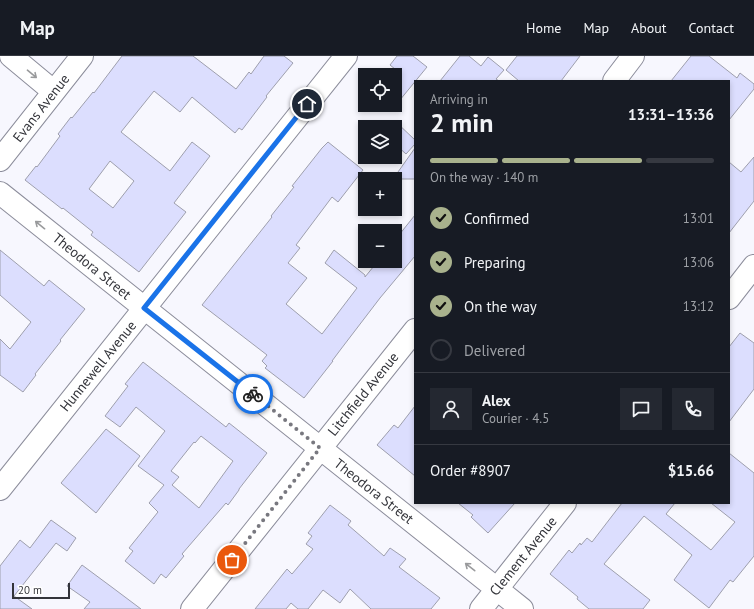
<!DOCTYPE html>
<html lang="en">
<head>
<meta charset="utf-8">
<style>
	:root { --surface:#171b24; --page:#242831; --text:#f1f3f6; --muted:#9ea1a6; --line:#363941; --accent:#a9b28d }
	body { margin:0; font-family:"PT Sans",sans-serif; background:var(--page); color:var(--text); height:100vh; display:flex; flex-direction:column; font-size:15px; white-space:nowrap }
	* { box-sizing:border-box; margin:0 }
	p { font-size:13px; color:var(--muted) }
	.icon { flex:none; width:22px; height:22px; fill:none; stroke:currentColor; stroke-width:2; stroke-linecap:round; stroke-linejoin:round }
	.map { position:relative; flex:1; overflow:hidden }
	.drawer { position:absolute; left:414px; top:24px; width:316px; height:424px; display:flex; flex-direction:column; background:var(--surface); border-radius:0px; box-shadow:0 2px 6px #0003 }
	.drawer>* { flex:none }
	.controls { position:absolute; left:358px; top:12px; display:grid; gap:8px }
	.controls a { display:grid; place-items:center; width:44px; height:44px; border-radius:0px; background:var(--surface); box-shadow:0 2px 6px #0003; font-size:20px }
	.scale { position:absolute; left:12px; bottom:10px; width:58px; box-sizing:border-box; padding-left:4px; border:2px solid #33343a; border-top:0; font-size:11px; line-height:14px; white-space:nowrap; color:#33343a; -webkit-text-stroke:3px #fff; paint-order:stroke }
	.pin { position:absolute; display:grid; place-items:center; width:34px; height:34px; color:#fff; margin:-17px; border:2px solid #fff; border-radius:50%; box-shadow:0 1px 4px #0007 }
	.courier { position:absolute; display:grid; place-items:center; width:40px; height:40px; margin:-20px; border:3px solid #1a73e8; border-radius:50%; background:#fff; color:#222; box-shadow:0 1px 5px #0007 }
	.head em { font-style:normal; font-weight:600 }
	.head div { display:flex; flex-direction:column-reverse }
	.head { display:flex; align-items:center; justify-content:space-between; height:68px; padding:0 16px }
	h1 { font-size:26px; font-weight:600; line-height:30px }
	.bar { display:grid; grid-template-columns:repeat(4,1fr); gap:6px 4px; align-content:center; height:48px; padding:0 16px }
	.bar i { height:5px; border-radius:3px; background:var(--line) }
	.bar .selected { background:var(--accent) }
	.bar p { grid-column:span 4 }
	.line { display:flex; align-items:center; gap:10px; padding:0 16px; border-top:1px solid var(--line) }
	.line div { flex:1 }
	.round { display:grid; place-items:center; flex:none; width:42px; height:42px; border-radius:0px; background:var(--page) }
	ol { padding:0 16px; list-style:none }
	li { display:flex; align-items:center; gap:12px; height:44px }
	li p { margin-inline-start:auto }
	li .icon { padding:4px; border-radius:50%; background:var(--accent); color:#111; stroke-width:4 }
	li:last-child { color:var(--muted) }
	li i { width:22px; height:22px; border:2px solid var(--line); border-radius:50% }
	header { display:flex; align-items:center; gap:24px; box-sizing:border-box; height:56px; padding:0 20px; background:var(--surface); border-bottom:1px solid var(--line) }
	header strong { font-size:19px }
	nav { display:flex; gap:22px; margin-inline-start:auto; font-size:14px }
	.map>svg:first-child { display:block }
	.building { fill:#dcdefe; stroke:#9e9fad; fill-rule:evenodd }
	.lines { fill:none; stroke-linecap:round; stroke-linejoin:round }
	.minor-casing { stroke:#8c8d9b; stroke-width:24 }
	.minor { stroke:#fff; stroke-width:22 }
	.oneway { stroke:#999a9c }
	.done { stroke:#78787f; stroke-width:4; stroke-dasharray:0 7.2 }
	.route { stroke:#1a73e8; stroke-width:5 }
	.labels { text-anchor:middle; stroke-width:3.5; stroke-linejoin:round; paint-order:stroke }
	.street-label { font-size:14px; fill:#33343a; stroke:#fff }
</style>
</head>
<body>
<header>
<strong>Map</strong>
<nav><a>Home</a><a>Map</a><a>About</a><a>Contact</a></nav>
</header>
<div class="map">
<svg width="754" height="553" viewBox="0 0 754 553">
	<rect width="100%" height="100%" fill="#f7f7fe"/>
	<path class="building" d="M122,0H193L236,33L249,16L251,18L264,0H284L293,7L266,40L267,41L242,74L239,72L235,77L192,41L180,56L154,35L121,76L170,115L192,86L210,100L174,147L186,156L139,216L91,179L93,176L63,152L62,153L25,124L36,110L37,111L60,80L58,78L71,61L72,62L93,36L94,37ZM110,105L134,125L113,152L89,133Z
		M397,0H413L427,11L395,50V13L390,9Z
		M460,0H469L481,10L488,1L504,14L496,23L499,25H440Z
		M517,0H580L561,25H519L506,14Z
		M691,0H709L737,22L740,17L754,28V33L729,64V25H671Z
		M395,65L415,84V88L406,98L395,88Z
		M328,86L363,114L338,146L332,141L296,189L300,192L288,207L307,222L286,248L322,278L357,232L325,207L334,194L365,219V221L378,205H395V184L415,159V200L380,242L341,293L332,305H333L304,342L265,312L267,310L262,305L267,299L202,249L272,161L271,160L294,131L292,130L322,92Z
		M415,92V123H393Z
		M754,101V145L729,177V106L741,116Z
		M0,194L44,230L49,224L85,253L60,284L61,285L35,318L36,319L23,336L0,319V283L10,293L31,266L0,239Z
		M740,277L754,287V333L729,366V291Z
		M143,306L226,371L229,367L267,397L239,433V434L228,449L226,447L182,498L184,500L166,522L161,518L154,528L125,505L133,495L129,492L158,456L149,447L164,429L138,410L165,375L136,351L120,371L105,360L128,330L125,328ZM201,380L233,405L199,452L172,429L179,421L171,415L194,386L195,387Z
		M415,350V420L377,389L394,369L398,372Z
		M106,373L140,400L96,457L61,427Z
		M729,397L754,417V500L733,526L730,524L709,552L674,524L692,499L644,460L604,508L650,544L643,553H589L577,543L578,541L550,518L569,494L572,497L580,487L581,489L587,482L592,486L622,447H675L666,458L711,494L735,466L711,447H729Z
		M458,447H515L488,477L471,461L473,459Z
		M330,449L351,465L348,469L384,500L390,492L406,503L399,511L440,542L431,553H371L350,533L340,547L323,534L308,553H298L291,547L286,553H255L287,513L292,518L313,493L306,488L312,480L308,477Z
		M51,464L76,482L67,495L56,487L14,540L32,553H0V510L20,484L30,492Z
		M82,509L113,532L141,553H84L90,546L67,530Z"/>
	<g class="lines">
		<g class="minor-casing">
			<path id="minor" d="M11,0L53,35
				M614,25L633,0
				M0,104L82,0
				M0,137L522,553
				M729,242L754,210
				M0,433L346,0
				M192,553L415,274
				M481,553L565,447"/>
		</g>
		<use href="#minor" class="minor"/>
	</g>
	<defs><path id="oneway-shaft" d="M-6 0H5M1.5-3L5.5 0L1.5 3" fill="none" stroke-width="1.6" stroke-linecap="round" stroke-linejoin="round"/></defs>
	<g class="oneway">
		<use href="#oneway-shaft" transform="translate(32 18) rotate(40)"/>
		<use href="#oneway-shaft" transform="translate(40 169) rotate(-141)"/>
		<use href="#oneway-shaft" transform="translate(470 511) rotate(-142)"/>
	</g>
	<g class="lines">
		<path class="done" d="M232,504L320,392L253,338"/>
		<path class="route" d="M253,338L144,252L307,48"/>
	</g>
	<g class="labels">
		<g class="street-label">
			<text transform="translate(41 52) rotate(-52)" y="5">Evans Avenue</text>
			<text transform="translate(92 210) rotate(39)" y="5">Theodora Street</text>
			<text transform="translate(98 310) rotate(-51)" y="5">Hunnewell Avenue</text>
			<text transform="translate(363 338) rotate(-51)" y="5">Litchfield Avenue</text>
			<text transform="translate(374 435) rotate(38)" y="5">Theodora Street</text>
			<text transform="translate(523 500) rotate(-51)" y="5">Clement Avenue</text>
		</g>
	</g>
</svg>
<div class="controls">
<a><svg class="icon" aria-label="locate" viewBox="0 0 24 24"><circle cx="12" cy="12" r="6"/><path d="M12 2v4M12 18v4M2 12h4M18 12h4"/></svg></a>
<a><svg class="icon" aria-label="layers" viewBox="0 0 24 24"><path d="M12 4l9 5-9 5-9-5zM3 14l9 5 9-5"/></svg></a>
<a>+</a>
<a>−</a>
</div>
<div class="scale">20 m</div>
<div class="pin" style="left:232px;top:504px;background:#ea580c"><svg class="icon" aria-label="bag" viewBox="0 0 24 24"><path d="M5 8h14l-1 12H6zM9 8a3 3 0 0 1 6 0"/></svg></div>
<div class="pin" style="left:307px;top:48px;background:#1f2937"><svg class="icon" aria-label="home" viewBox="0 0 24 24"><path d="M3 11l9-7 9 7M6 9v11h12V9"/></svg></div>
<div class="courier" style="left:253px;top:338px"><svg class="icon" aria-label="bike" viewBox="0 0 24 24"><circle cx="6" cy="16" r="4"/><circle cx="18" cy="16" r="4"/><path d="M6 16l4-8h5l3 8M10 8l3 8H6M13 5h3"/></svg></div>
<section class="drawer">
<div class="head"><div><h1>2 min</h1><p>Arriving in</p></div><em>13:31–13:36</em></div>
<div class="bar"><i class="selected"></i><i class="selected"></i><i class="selected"></i><i></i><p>On the way · 140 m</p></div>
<ol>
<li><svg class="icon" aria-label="check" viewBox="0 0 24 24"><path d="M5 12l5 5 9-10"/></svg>Confirmed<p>13:01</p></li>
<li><svg class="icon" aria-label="check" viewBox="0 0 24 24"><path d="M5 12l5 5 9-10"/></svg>Preparing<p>13:06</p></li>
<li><svg class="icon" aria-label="check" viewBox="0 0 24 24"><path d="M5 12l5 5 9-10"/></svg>On the way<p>13:12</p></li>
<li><i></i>Delivered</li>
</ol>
<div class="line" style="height:72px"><a class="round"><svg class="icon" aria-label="person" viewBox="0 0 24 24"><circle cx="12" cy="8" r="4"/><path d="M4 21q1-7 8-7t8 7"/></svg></a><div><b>Alex</b><p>Courier · 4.5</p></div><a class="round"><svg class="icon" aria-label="chat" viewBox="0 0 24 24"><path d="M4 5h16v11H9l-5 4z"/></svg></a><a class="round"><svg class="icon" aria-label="phone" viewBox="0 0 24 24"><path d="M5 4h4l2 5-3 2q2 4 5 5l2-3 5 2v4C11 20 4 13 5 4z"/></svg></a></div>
<div class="line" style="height:52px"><div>Order #8907</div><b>$15.66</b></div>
</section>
</div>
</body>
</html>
